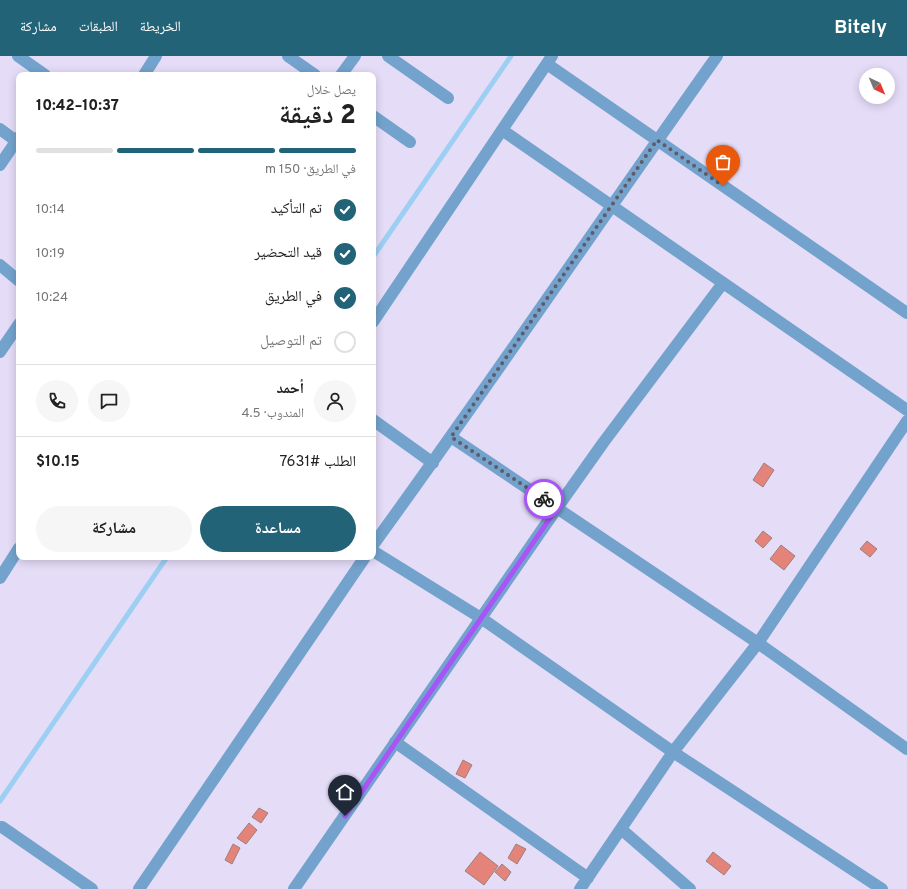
<!DOCTYPE html>
<html lang="ar">
<head>
<meta charset="utf-8">
<style>
	:root { --surface:#fff; --page:#f6f6f6; --text:#222; --muted:#767676; --line:#e0e0e0; --accent:#226378 }
	body { margin:0; font-family:Overpass,"Noto Naskh Arabic",sans-serif; background:var(--page); color:var(--text); direction:rtl; height:100vh; display:flex; flex-direction:column; font-size:15px; white-space:nowrap }
	* { box-sizing:border-box; margin:0 }
	p { font-size:13px; color:var(--muted) }
	.icon { flex:none; width:22px; height:22px; fill:none; stroke:currentColor; stroke-width:2; stroke-linecap:round; stroke-linejoin:round }
	.map { position:relative; flex:1; overflow:hidden; direction:ltr }
	.panel { position:absolute; left:16px; top:16px; width:360px; height:488px; display:flex; flex-direction:column; background:var(--surface); border-radius:8px; box-shadow:0 2px 10px #0003; direction:rtl }
	.panel>* { flex:none }
	.needle { width:26px; rotate:136deg }
	.controls { position:absolute; left:859px; top:12px; display:grid; gap:8px }
	.controls a { display:grid; place-items:center; width:36px; height:36px; border-radius:50%; background:var(--surface); box-shadow:0 2px 10px #0003; font-size:20px }
	.pin { position:absolute; display:grid; place-items:center; width:34px; height:34px; color:#fff; margin:-41px -17px; border-radius:50% 50% 50% 0; rotate:-45deg; box-shadow:0 0 4px #0007 }
	.pin .icon { rotate:45deg }
	.courier { position:absolute; display:grid; place-items:center; width:40px; height:40px; margin:-20px; border:3px solid #a855f7; border-radius:50%; background:#fff; color:#222; box-shadow:0 1px 5px #0007 }
	.overview em { font-style:normal; font-weight:800 }
	.overview div { display:flex; flex-direction:column-reverse }
	.overview { display:flex; align-items:center; justify-content:space-between; height:68px; padding:0 20px }
	h1 { font-size:26px; font-weight:800; line-height:30px }
	.bar { display:grid; grid-template-columns:repeat(4,1fr); gap:6px 4px; align-content:center; height:48px; padding:0 20px }
	.bar i { height:5px; border-radius:3px; background:var(--line) }
	.bar .selected { background:var(--accent) }
	.bar p { grid-column:span 4 }
	.line { display:flex; align-items:center; gap:10px; padding:0 20px; border-top:1px solid var(--line) }
	.line div { flex:1 }
	.round { display:grid; place-items:center; flex:none; width:42px; height:42px; border-radius:21px; background:var(--page) }
	ol { padding:0 20px; list-style:none }
	li { display:flex; align-items:center; gap:12px; height:44px }
	li p { margin-inline-start:auto }
	li .icon { padding:4px; border-radius:50%; background:var(--accent); color:#fff; stroke-width:4 }
	li:last-child { color:var(--muted) }
	li i { width:22px; height:22px; border:2px solid var(--line); border-radius:50% }
	.cta { display:flex; gap:8px; margin-top:auto; padding:8px 20px }
	.cta a { flex:1; height:46px; border-radius:24px; background:var(--accent); color:#fff; font-size:16px; font-weight:800; line-height:46px; text-align:center }
	.cta a+a { background:var(--page); color:var(--text) }
	header { display:flex; align-items:center; gap:24px; box-sizing:border-box; height:56px; padding:0 20px; background:var(--accent); color:#fff }
	header strong { font-size:19px }
	nav { display:flex; gap:22px; margin-inline-start:auto; font-size:14px }
	.map>svg:first-child { display:block }
	.lines { fill:none; stroke-linecap:round; stroke-linejoin:round }
	.stream { stroke:#9dcff3; stroke-width:5 }
	.building { fill:#e48379; stroke:#9e7f7b }
	.minor { stroke:#73a3cd; stroke-width:12 }
	.done { stroke:#605b6c; stroke-width:4; stroke-dasharray:0 7.2 }
	.route { stroke:#a855f7; stroke-width:5 }
</style>
</head>
<body>
<header>
<strong>Bitely</strong>
<nav><a>الخريطة</a><a>الطبقات</a><a>مشاركة</a></nav>
</header>
<div class="map">
<svg width="907" height="833" viewBox="0 0 907 833">
	<rect width="100%" height="100%" fill="#e5dcf8"/>
	<g class="lines">
		<path class="stream" d="M373,201L511,0
			M0,745L167,501"/>
	</g>
	<path class="building" d="M764,407L774,414L763,431L753,424Z
		M763,475L772,482L763,492L755,485Z
		M867,485L877,493L870,501L860,493Z
		M781,489L795,500L784,514L770,503Z
		M463,704L472,709L465,722L456,718Z
		M259,752L268,757L261,767L252,761Z
		M249,767L257,774L246,788L237,782Z
		M233,788L240,792L232,808L225,804Z
		M516,788L526,793L517,808L508,802Z
		M480,796L498,810L484,829L465,815Z
		M713,796L731,810L724,819L706,805Z
		M502,808L511,816L505,825L495,816Z"/>
	<g class="lines">
		<path class="minor" d="M18,0L45,19
			M288,0L315,19
			M388,0L448,42
			M547,8L907,257
			M144,19L156,0
			M341,19L355,0
			M373,60L410,86
			M0,73L16,85
			M502,74L907,354
			M0,109L19,81
			M0,209L19,225
			M373,266L502,74L552,0
			M0,296L19,268
			M373,364L433,407
			M451,381L758,587L907,693
			M373,489C490,328 602,162 717,0
			M373,495L481,562L673,696L882,833
			M0,522L19,492
			M395,686L588,822
			M2,771L92,833
			M621,773L690,833
			M139,833L365,501
			M294,833L557,452L603,387L723,227
			M580,833L673,696L758,587L907,365"/>
	</g>
	<g class="lines">
		<path class="done" d="M544,443L451,381L657,84L723,130"/>
		<path class="route" d="M345,760L557,452L544,443"/>
	</g>
</svg>
<div class="controls">
<a><svg class="needle" viewBox="-14 -14 28 28"><path d="M0-13l5 13h-10z" fill="#e53935"/><path d="M0 13l5-13h-10z" fill="#767676"/></svg></a>
</div>
<div class="pin" style="left:723px;top:130px;background:#ea580c"><svg class="icon" aria-label="bag" viewBox="0 0 24 24"><path d="M5 8h14l-1 12H6zM9 8a3 3 0 0 1 6 0"/></svg></div>
<div class="pin" style="left:345px;top:760px;background:#1f2937"><svg class="icon" aria-label="home" viewBox="0 0 24 24"><path d="M3 11l9-7 9 7M6 9v11h12V9"/></svg></div>
<div class="courier" style="left:544px;top:443px"><svg class="icon" aria-label="bike" viewBox="0 0 24 24"><circle cx="6" cy="16" r="4"/><circle cx="18" cy="16" r="4"/><path d="M6 16l4-8h5l3 8M10 8l3 8H6M13 5h3"/></svg></div>
<section class="panel">
<div class="overview"><div><h1>2 دقيقة</h1><p>يصل خلال</p></div><em>10:37–10:42</em></div>
<div class="bar"><i class="selected"></i><i class="selected"></i><i class="selected"></i><i></i><p>في الطريق · 150 m</p></div>
<ol>
<li><svg class="icon" aria-label="check" viewBox="0 0 24 24"><path d="M5 12l5 5 9-10"/></svg>تم التأكيد<p>10:14</p></li>
<li><svg class="icon" aria-label="check" viewBox="0 0 24 24"><path d="M5 12l5 5 9-10"/></svg>قيد التحضير<p>10:19</p></li>
<li><svg class="icon" aria-label="check" viewBox="0 0 24 24"><path d="M5 12l5 5 9-10"/></svg>في الطريق<p>10:24</p></li>
<li><i></i>تم التوصيل</li>
</ol>
<div class="line" style="height:72px"><a class="round"><svg class="icon" aria-label="person" viewBox="0 0 24 24"><circle cx="12" cy="8" r="4"/><path d="M4 21q1-7 8-7t8 7"/></svg></a><div><b>أحمد</b><p>المندوب · 4.5</p></div><a class="round"><svg class="icon" aria-label="chat" viewBox="0 0 24 24"><path d="M4 5h16v11H9l-5 4z"/></svg></a><a class="round"><svg class="icon" aria-label="phone" viewBox="0 0 24 24"><path d="M5 4h4l2 5-3 2q2 4 5 5l2-3 5 2v4C11 20 4 13 5 4z"/></svg></a></div>
<div class="line" style="height:52px"><div>الطلب #7631</div><b>$10.15</b></div>
<div class="cta"><a>مساعدة</a><a>مشاركة</a></div>
</section>
</div>
</body>
</html>
